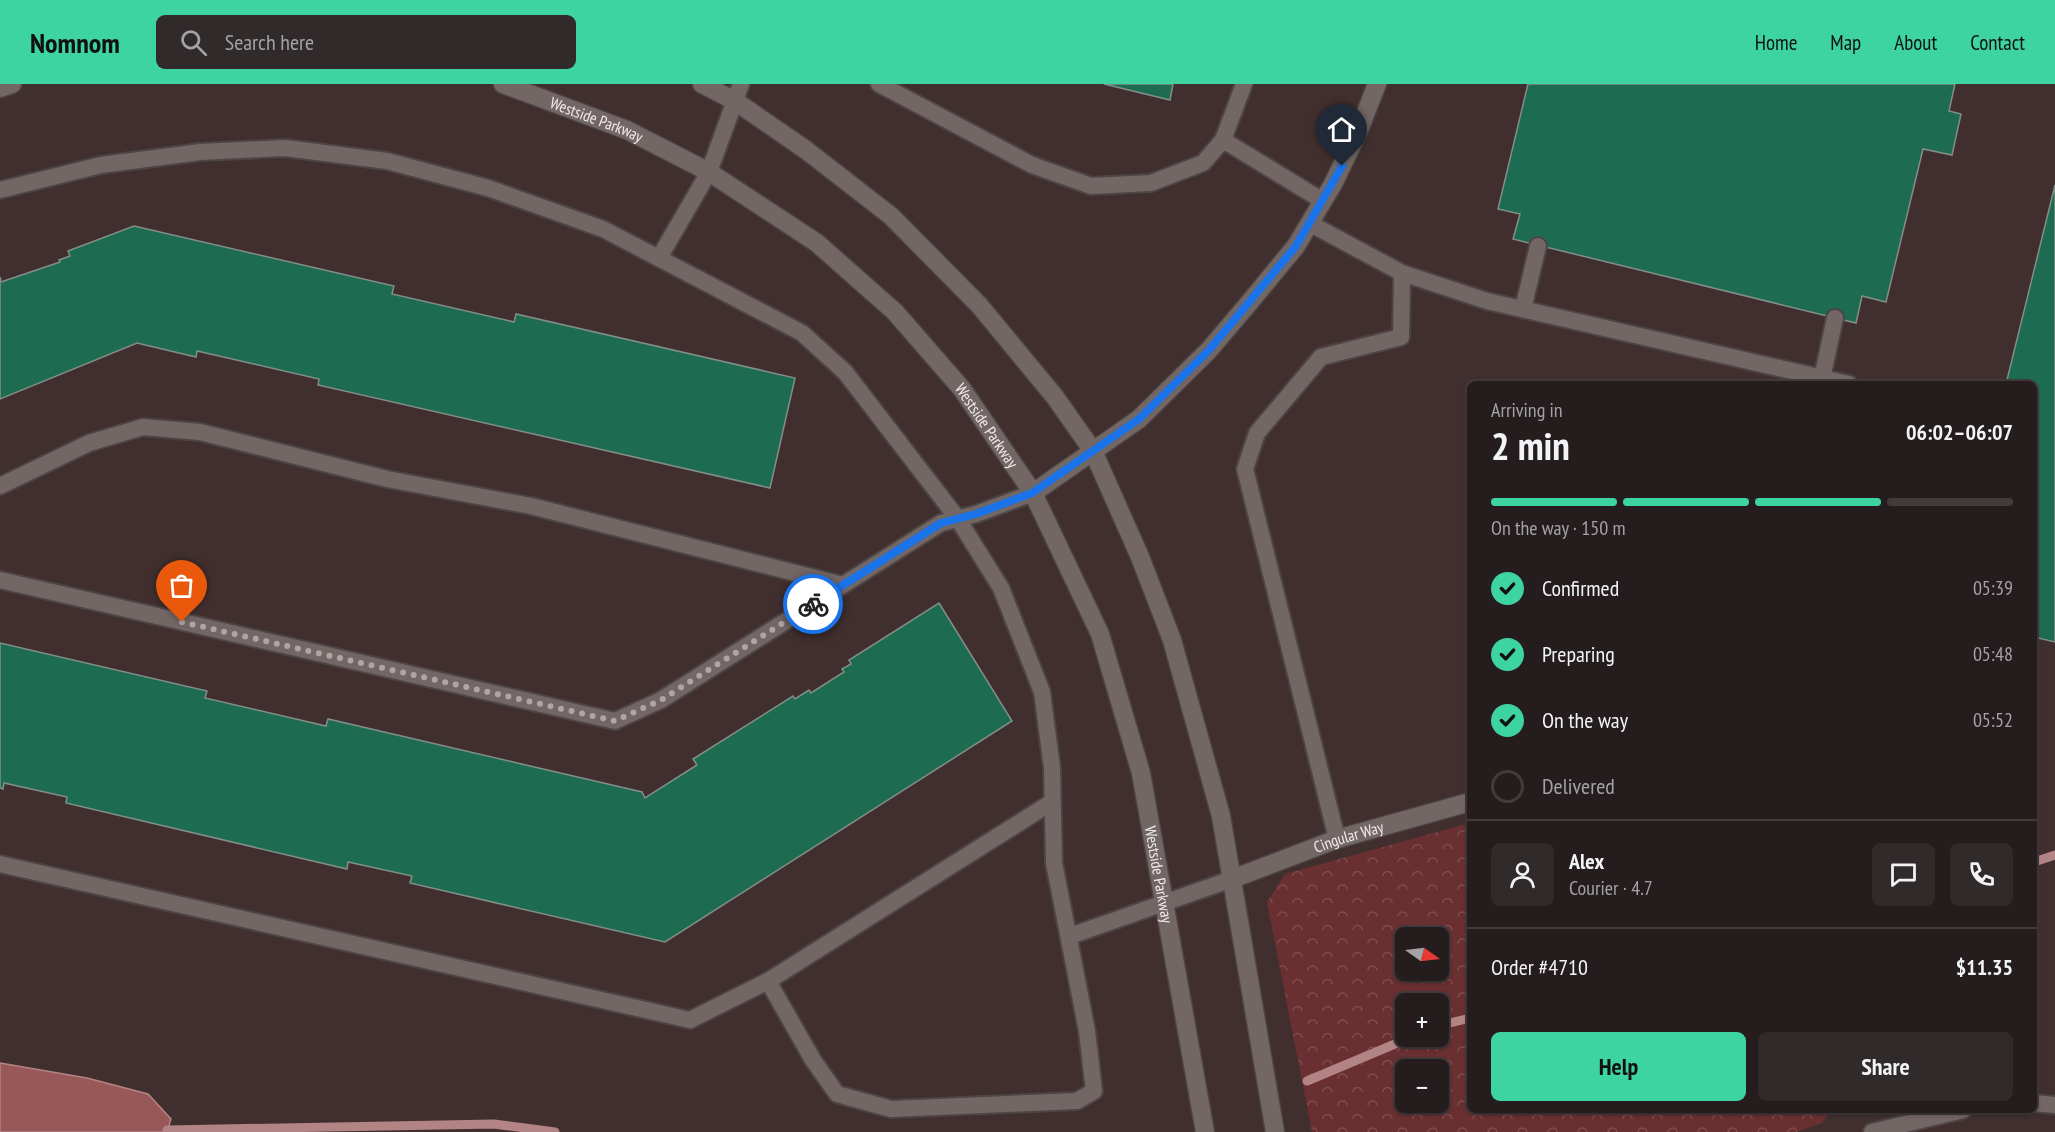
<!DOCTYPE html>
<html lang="en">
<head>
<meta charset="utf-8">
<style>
	:root { --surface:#251d1d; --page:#312a2a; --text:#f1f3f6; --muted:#a3a2a4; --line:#423b3b; --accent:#3ed4a2 }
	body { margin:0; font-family:"PT Sans Narrow",sans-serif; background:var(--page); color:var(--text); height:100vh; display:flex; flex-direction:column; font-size:22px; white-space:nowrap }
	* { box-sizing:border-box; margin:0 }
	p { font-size:20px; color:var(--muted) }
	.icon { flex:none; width:33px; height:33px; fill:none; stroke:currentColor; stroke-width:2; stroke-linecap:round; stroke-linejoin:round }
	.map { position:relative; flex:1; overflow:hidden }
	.panel { position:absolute; left:1467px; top:297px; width:570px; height:732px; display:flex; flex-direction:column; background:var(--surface); border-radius:9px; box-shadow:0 2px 4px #0004,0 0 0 2px var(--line) }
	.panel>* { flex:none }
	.needle { width:39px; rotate:104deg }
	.controls { position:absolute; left:1395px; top:843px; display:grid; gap:12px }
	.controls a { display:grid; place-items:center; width:54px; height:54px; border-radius:9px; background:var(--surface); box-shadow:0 2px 4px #0004,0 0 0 2px var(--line); font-size:30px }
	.pin { position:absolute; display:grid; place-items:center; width:51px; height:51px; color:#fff; margin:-62px -26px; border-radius:50% 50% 50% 0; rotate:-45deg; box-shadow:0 0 6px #0007 }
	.pin .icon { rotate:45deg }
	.courier { position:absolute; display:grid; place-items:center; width:60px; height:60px; margin:-30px; border:4px solid #1a73e8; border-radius:50%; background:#fff; color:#222; box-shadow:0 2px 8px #0007 }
	.headline em { font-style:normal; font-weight:700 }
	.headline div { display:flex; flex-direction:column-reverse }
	.headline { display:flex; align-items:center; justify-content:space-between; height:102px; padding:0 24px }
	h1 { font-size:39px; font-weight:700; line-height:45px }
	.bar { display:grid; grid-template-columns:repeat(4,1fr); gap:9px 6px; align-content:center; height:72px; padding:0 24px }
	.bar i { height:8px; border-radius:4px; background:var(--line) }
	.bar .active { background:var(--accent) }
	.bar p { grid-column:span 4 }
	.line { display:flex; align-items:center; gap:15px; padding:0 24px; border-top:2px solid var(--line) }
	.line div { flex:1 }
	.round { display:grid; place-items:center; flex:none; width:63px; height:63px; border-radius:9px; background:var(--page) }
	ol { padding:0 24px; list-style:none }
	li { display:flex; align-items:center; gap:18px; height:66px }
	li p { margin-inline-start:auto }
	li .icon { padding:6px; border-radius:50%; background:var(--accent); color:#111; stroke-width:4 }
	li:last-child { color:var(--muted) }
	li i { width:33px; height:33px; border:3px solid var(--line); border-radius:50% }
	.button { display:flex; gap:12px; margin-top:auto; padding:12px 24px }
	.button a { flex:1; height:69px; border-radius:9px; background:var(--accent); color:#111; font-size:24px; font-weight:700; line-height:69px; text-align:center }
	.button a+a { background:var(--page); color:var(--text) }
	header { display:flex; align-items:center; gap:36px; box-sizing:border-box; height:84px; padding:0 30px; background:var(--accent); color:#111 }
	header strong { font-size:28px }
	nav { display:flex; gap:33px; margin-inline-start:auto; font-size:21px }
	.search { width:420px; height:54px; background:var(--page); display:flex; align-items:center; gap:15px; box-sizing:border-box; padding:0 21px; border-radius:9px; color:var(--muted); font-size:22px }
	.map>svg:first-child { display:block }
	.built { fill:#402f2e; fill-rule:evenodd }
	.forest { fill:url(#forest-crowns); fill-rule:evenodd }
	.water { fill:#995858; stroke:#b38484; stroke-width:1.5 }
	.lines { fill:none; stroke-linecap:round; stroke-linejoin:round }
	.stream { stroke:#b38484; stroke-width:9 }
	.building { fill:#1d6c51; stroke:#838e89; stroke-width:1.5 }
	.service-casing { stroke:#4d4444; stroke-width:20 }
	.minor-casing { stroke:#4d4444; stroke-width:21 }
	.secondary-casing { stroke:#4d4444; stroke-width:21 }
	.service { stroke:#736766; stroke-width:16 }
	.minor { stroke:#736766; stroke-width:18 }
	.secondary { stroke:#736766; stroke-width:18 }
	.done { stroke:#aea6a5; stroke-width:6; stroke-dasharray:0 10.8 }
	.route { stroke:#1a73e8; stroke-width:8 }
	.labels { text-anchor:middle; stroke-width:4.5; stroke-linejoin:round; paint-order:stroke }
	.street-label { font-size:16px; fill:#f1eae9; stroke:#271d1d }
</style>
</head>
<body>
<header>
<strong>Nomnom</strong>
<div class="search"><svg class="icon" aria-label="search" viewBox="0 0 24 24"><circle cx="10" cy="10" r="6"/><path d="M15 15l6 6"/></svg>Search here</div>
<nav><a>Home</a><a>Map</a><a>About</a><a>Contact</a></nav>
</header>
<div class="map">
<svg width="2055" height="1048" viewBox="0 0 2055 1048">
	<defs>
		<pattern id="forest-crowns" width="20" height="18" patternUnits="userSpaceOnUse" patternTransform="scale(1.5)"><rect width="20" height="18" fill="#6a2f30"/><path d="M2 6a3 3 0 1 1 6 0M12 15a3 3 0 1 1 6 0" fill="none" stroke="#804d4e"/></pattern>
	</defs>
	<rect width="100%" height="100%" fill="#312727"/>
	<path class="built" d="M0,0H2055V1048H179L0,991ZM1470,300H2034V1026H1470ZM1406,854H1438V886H1406ZM1406,920H1438V952H1406ZM1406,986H1438V1018H1406Z"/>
	<path class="forest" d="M1470,739V1026H1831L1822,1039L1796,1048H1312L1267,818L1285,790ZM1406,854H1438V886H1406ZM1406,920H1438V952H1406ZM1406,986H1438V1018H1406Z"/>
	<path class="water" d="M0,979L87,994L148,1010L171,1035L167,1048H0Z"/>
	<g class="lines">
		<path class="stream" d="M2034,778L2055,771
			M1438,942L1470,934
			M1307,997L1414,952
			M167,1046L494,1040L555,1048"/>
	</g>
	<path class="building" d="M1104,0H1173L1170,16Z
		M1528,0H1955L1949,27L1961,30L1952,71L1923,65L1886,218L1862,212L1856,239L1513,155L1520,130L1498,125Z
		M2055,101V558L2034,553V300H2006Z
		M134,142L394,202L392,210L514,238L516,230L795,294L770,404L318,301L319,295L197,267L196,273L137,259L0,315V193L1,198L60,178L59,176L70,172L68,167Z
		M939,519L1012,637L665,858L410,799L412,792L348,778L347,785L66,719L67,713L4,699L3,705L0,704V559L207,607L205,614L326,642L328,635L642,708L645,714L697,681L693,675L793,612L795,615L809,606L811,609L844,588L842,585L851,580L849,576Z"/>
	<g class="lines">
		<g class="service-casing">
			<path id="service" d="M879,0L1032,81L1091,102L1151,99L1203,79L1223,56L1244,0
				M1223,56L1323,117
				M0,106L101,81L200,68L285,64L387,77L488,104L603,145L802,249L845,288L958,435L1001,504L1042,608L1052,684L1054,779L1087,947L1094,1007L1077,1017L891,1025L837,1010L813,976L768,897
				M1309,139L1402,189L1487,217L1849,300
				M659,174L709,88L741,0
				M1523,225L1538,162
				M1822,294L1835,234
				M0,402L89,359L143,343L200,348L387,395L531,422L843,501
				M0,496L615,637L661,616L941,439L976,430L1033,409
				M1337,755L1245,385L1257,349L1321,273L1401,253L1402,189
				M0,780L690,936L768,897L1052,718
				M1070,852L1232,795
				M2034,1019L2055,1021
				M1872,1048L1963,1026"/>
		</g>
		<g class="minor-casing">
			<g id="minor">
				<path d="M1033,409L1139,335L1209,266L1249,219L1296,162L1333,100L1359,46L1377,0"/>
				<path id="s1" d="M1232,795L1337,755L1470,718"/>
			</g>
		</g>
		<g class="secondary-casing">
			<g id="secondary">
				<path id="s2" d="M503,0L627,46L709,88L817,159L895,228L962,305L1033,409L1100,550L1141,689L1205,1048"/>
				<path d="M702,0L735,17L806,66L891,132L979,221L1055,313L1093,367L1140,473L1172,556L1221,732L1275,1048"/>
				<path d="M0,4L12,0"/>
			</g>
		</g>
		<use href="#service" class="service"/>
		<use href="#minor" class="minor"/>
		<use href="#secondary" class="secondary"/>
	</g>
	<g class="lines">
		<path class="done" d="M182,538L615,637L661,616L813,520"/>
		<path class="route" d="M813,520L941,439L976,430L1032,409L1139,335L1209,266L1296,162L1342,82"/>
	</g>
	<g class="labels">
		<g class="street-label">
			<text dy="6" stroke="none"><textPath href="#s2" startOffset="100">Westside Parkway</textPath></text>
			<text dy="6" stroke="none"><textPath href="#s2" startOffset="604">Westside Parkway</textPath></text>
			<text dy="6" stroke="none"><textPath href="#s1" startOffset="124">Cingular Way</textPath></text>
			<text dy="6" stroke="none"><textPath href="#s2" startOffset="1090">Westside Parkway</textPath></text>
		</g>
	</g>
</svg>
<div class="controls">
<a><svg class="needle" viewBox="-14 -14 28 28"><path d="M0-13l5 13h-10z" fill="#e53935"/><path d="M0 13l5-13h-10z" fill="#a3a2a4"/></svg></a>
<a>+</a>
<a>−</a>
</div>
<div class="pin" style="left:182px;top:538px;background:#ea580c"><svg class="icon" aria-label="bag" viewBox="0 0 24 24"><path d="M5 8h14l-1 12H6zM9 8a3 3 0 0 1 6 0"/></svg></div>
<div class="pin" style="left:1342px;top:82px;background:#1f2937"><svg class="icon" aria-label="home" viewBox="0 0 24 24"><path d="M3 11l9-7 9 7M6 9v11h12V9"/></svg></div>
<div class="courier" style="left:813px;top:520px"><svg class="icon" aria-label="bike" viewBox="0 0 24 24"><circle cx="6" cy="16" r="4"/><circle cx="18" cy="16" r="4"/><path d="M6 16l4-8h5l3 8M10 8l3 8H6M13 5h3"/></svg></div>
<section class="panel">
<div class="headline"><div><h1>2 min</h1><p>Arriving in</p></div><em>06:02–06:07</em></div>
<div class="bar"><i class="active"></i><i class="active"></i><i class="active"></i><i></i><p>On the way · 150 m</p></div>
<ol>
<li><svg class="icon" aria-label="check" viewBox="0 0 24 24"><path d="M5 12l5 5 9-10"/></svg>Confirmed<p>05:39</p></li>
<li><svg class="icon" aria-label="check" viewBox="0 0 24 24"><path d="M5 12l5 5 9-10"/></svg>Preparing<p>05:48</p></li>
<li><svg class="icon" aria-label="check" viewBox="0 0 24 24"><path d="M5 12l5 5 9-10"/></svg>On the way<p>05:52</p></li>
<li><i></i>Delivered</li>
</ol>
<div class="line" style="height:108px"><a class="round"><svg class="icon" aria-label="person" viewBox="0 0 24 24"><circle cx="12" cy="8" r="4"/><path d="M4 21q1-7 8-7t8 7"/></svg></a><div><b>Alex</b><p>Courier · 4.7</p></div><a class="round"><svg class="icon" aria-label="chat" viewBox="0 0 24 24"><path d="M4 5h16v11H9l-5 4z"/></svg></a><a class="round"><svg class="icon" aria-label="phone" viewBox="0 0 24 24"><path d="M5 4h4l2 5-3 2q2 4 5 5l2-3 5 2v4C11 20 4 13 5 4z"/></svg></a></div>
<div class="line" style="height:78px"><div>Order #4710</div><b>$11.35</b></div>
<div class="button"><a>Help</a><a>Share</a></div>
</section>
</div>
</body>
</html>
